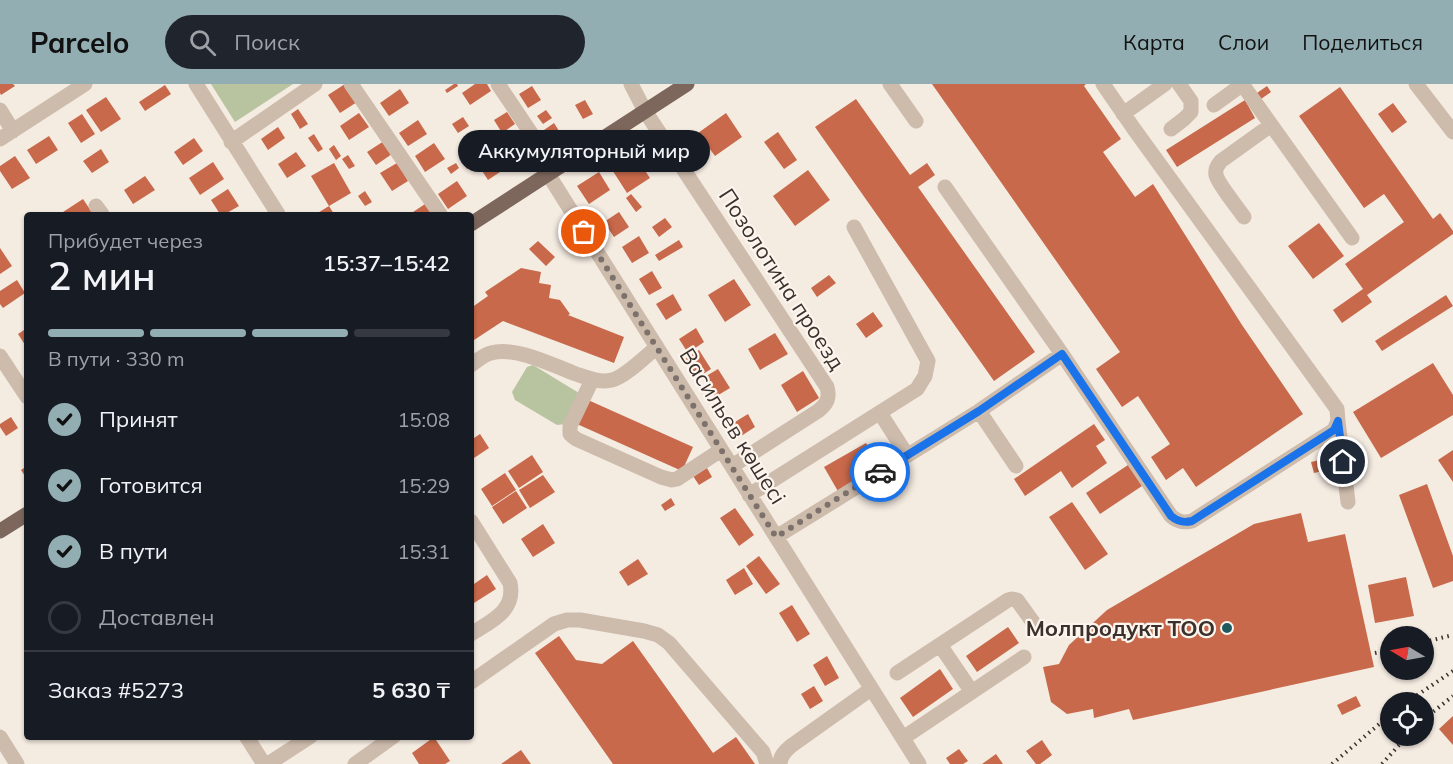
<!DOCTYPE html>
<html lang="ru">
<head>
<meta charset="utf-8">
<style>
	:root { --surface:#171b24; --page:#20242c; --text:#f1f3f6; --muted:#9ea1a6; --line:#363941; --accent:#92aeb2 }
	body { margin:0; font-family:Mulish,sans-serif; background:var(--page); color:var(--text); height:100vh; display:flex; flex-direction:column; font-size:22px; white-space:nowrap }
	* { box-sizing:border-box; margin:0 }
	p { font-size:20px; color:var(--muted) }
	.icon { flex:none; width:33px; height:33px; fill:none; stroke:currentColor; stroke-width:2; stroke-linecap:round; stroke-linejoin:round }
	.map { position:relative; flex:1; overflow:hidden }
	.side { position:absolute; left:24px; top:128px; width:450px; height:528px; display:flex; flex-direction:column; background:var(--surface); border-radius:6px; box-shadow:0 2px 4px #0004 }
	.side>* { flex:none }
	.needle { width:39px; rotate:280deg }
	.fabs { position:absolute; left:1380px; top:542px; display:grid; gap:12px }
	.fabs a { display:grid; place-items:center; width:54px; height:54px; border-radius:50%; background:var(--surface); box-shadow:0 2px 4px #0004; font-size:30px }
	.pin { position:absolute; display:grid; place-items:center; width:51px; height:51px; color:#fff; margin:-26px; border:3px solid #fff; border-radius:50%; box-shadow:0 2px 6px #0007 }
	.courier { position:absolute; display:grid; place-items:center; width:60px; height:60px; margin:-30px; border:4px solid #1a73e8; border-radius:50%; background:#fff; color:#222; box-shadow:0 2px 8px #0007 }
	.bubble { position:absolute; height:42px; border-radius:21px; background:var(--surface); box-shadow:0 2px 4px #0004; font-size:20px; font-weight:600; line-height:42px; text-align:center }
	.overview em { font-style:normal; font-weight:600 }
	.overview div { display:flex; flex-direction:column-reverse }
	.overview { display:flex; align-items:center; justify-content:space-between; height:102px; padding:0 24px }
	h1 { font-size:39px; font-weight:600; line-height:45px }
	.bar { display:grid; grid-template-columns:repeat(4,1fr); gap:9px 6px; align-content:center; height:72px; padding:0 24px }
	.bar i { height:8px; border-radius:4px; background:var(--line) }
	.bar .active { background:var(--accent) }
	.bar p { grid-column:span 4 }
	.line { display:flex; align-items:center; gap:15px; padding:0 24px; border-top:2px solid var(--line) }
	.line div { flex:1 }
	ol { padding:0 24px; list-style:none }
	li { display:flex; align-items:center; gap:18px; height:66px }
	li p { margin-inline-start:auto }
	li .icon { padding:6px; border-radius:50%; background:var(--accent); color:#111; stroke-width:4 }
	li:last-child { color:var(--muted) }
	li i { width:33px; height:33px; border:3px solid var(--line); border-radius:50% }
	header { display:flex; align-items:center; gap:36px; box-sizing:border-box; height:84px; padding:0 30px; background:var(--accent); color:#111 }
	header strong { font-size:28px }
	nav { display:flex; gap:33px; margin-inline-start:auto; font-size:21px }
	.search { width:420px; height:54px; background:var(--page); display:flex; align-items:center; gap:15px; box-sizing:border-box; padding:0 21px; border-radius:33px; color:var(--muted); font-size:22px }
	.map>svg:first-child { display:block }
	.green { fill:#b8c4a0 }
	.building { fill:#c8694b }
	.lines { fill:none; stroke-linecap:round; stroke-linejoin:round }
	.minor { stroke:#cdbbac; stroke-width:15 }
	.major { stroke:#7d675c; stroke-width:15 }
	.rail { stroke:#3b302b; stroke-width:4; stroke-dasharray:1.5 4.5; stroke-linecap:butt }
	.done { stroke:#7c716b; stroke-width:6; stroke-dasharray:0 10.8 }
	.route { stroke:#1a73e8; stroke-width:8 }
	.poi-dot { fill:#1f5a5e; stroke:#fbf5ee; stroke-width:2 }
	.labels { text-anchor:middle; stroke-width:4.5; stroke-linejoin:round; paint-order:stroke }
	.street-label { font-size:22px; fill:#3b302b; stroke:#fbf5ee }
	.poi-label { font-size:22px; font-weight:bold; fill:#3b302b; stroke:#fbf5ee; text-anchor:end }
</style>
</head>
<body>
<header>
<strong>Parcelo</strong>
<div class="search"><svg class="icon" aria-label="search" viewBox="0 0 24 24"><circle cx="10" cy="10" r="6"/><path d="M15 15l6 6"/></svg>Поиск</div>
<nav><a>Карта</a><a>Слои</a><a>Поделиться</a></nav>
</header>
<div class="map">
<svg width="1453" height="680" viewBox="0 0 1453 680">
	<rect width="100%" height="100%" fill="#f4ebe1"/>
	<path class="green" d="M211,0H293L235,38Z
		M533,281L579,309L565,340L557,341L515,316L512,308L527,283Z"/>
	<path class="building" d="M0,0H13L15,2L1,11L0,9Z
		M345,0L357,18L340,29L328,11Z
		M454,0H457L458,2L447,9L445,6Z
		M475,0H487L491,7L470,21L462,9Z
		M932,0H1086L1084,2L1121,55L1103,68L1135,113L1153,100L1242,241L1303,330L1196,403L1183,384L1166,396L1151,373L1170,360L1138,312L1122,323L1096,285L1120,268Z
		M165,1L171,10L145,27L139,18Z
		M532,2L541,16L528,24L519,10Z
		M1267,2L1271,8L1261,15L1257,9Z
		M1340,3L1433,135L1440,129L1453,147V150L1367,211L1372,218L1342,239L1333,226L1363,205L1345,180L1404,138L1384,110L1364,124L1299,32Z
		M400,5L409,19L389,32L380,19Z
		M106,13L121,35L101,48L86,26Z
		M856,15L910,91L927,79L935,91L918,103L1035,268L994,297L815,43Z
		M585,16L593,30L583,35L575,21Z
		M1245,16L1255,34L1177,83L1166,66Z
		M1393,19L1407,38L1392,49L1378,30Z
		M298,25L308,40L300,45L291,30Z
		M546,26L552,34L543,40L537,32Z
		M507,28L515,40L502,49L494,36Z
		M359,29L369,43L349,56L340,42Z
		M726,29L742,53L715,72L698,49Z
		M82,30L95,50L81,59L68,39Z
		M463,33L469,42L458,49L452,40Z
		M418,36L427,50L408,62L399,49Z
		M554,39L561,50L551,57L544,46Z
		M278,43L285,54L268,66L261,55Z
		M778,48L797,76L784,85L764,58Z
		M314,50L323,65L318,68L308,54Z
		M49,52L58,66L36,80L27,66Z
		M194,54L203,67L183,81L174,68Z
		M526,56L534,69L517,80L509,67Z
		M384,57L392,70L376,81L367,68Z
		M434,59L445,75L425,88L415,72Z
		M334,61L341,72L336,76L329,65Z
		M101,65L109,78L92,89L83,77Z
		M631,66L650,94L627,109L609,81Z
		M296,68L306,82L287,94L278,80Z
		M348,71L355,82L349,85L342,75Z
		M15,72L30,94L12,105L0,87V82Z
		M491,74L500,88L488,96L479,82Z
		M470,75L473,80L467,85L463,79Z
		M213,78L224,95L200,111L189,94Z
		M334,79L351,109L329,122L311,92Z
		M397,79L408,97L392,107L380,89Z
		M456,79L459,84L451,90L447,84Z
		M808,86L830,116L795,142L773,112Z
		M599,88L610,106L589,120L577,102Z
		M145,92L155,106L133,120L124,106Z
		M457,97L467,112L448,125L438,110Z
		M228,105L239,122L225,130H220L211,116Z
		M365,107L372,118L365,122L358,112Z
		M631,110L642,123L636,128L626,114Z
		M83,115L93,130H65L63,128Z
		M425,120L432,130H410Z
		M329,122L334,130H316Z
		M619,128L629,143L614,153L604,138Z
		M665,134L672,143L659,153L652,143Z
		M1319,139L1344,172L1313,195L1288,162Z
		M639,152L649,169L632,179L622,163Z
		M679,156L683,163L659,177L655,171Z
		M538,157L555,173L546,182L529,165Z
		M0,164L12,182L0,190Z
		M521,184L541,188L539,199L551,201L549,214L560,216L570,230L568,231L624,253L614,279L503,237L471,258V224L488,212L485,208Z
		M652,187L662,204L649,211L639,195Z
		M829,191L836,199L817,213L811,204Z
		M734,195L751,221L725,238L708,211Z
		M17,196L25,209L3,224L0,220V207Z
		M673,210L682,226L666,236L656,220Z
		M1446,211L1453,222L1382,267L1375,257Z
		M873,228L883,242L866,254L856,240Z
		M27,244V264L18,250Z
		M696,244L704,258L688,269L679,255Z
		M775,249L788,270L760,286L748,265Z
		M699,266L711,285L697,294L685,275Z
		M1433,279L1453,311V331L1381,374L1353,328Z
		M718,285L730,304L715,313L703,294Z
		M803,287L819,314L797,328L781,301Z
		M588,316L693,363L682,387L577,340Z
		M748,330L755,343L738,354L730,341Z
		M11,333L18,344L6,352L0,343V340Z
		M1094,340L1105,356L1096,362L1107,379L1072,404L1061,387L1025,412L1014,395Z
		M480,350L489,364L471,376V356Z
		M866,359L881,384L839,409L824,383Z
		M1453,366V398L1438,376Z
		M532,371L543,388L519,404L508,387Z
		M1324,375L1327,386L1314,389L1311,378Z
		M1128,381L1142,402L1100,430L1086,409Z
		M27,382V395L21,386Z
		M707,384L712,393L699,401L693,392Z
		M505,389L516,406L492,422L481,405Z
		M543,391L555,408L530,424L519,406Z
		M1427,400L1453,472V497L1433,504L1399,411Z
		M516,407L527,424L503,440L492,423Z
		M671,414L675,421L665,427L661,421Z
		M1072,418L1108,470L1085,486L1049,433Z
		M735,424L754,451L739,462L720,434Z
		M1301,429L1308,458L1345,450L1374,583L1133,636L1129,625L1094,634L1093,625L1067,630L1051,618L1043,583L1059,580L1069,561L1107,526L1254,440Z
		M543,440L555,459L533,473L521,455Z
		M759,472L780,500L766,510L746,482Z
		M638,475L648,490L628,502L619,488Z
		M744,484L753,500L735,511L726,496Z
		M487,491L496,505L474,519L471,515V502Z
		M1406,493L1414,532L1375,539L1368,501Z
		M792,521L810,550L797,558L779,529Z
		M1008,543L1019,559L977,588L966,572Z
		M559,552L576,576L602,580L633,557L713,669L736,653L755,680H613L535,569Z
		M827,572L839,594L825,602L813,581Z
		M940,585L953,605L913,633L900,614Z
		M814,602L823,617L810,625L801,610Z
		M1356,612L1361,622L1342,631L1337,621Z
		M1453,632V661L1439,645Z
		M434,653L450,677L445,680H419L412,669Z
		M1042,656L1052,671L1040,680H1036L1026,667Z
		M959,665L968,677L963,680H950L946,674Z
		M521,666L531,680H501Z
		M996,670L1003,680H982Z"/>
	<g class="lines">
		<path class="minor" d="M196,0L278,130
			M351,0L440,130
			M498,0L555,85
			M631,0L645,27L827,303C830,314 827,320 818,327L732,382
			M890,0L916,37
			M1242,0L1352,154
			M1416,0L1453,48
			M1214,21L1243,0
			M0,26L13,47
			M1123,30L1165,0
			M1171,45L1184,35L1191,28V17L1179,0
			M0,55L85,0
			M231,58L315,0
			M548,90L919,680
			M945,103L1062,270L1171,432C1178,438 1184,439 1192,437L1334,346L1338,337L1337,325L1134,45L1103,0
			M96,122L102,130
			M1244,133C1238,124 1218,100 1216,91C1215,85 1217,82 1221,77L1271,41
			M0,272L27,313
			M471,281C477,277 483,271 491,269C516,262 552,281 576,290C588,294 600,299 612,296C625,293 647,271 657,263
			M592,296L570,342V350L576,355L661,393L672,396L677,395L721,366
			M979,327L1016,382
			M880,329L907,371
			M1338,337L1348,418
			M749,411L917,305L925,292L928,277L854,143
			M471,437L510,499C516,527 491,537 471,550
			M776,453L979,327L1062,270
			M940,561L972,608
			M897,589L1008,516L1012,515L1017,516L1035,541
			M471,598L554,540L567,536H580L644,547L658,551L669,559L763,668L767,680
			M246,652L264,680
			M0,653L17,680
			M903,654L1024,573
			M268,680L311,652
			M355,680L394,652
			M780,680C780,672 785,667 791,662L871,605"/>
		<path class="major" d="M471,140L687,0
			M0,447L27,430"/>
		<path class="rail" d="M1424,558L1453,551
			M1375,569L1390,566
			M1407,618L1453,587
			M1424,635L1453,612
			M1332,680L1390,631
			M1382,680L1408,651"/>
	</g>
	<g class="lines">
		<path class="done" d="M584,148L776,453L880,388"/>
		<path class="route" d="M880,388L979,327L1062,270L1171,432C1178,438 1184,439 1192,437L1334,346L1338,337L1343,378"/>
	</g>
	<circle class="poi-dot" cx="1227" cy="544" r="6"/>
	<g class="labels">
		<g class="street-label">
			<text transform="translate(782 195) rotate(57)" y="8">Позолотина проезд</text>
			<text transform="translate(733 342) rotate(58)" y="8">Васильев көшесі</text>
		</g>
		<g class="poi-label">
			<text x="1215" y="552">Молпродукт ТОО</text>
		</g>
	</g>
</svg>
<div class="fabs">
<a><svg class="needle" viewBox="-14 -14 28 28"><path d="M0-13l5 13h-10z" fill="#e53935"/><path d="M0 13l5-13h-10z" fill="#9ea1a6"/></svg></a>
<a><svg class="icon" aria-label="locate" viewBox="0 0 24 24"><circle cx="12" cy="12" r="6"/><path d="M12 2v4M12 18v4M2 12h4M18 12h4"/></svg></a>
</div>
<div class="pin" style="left:584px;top:148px;background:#ea580c"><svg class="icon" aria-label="bag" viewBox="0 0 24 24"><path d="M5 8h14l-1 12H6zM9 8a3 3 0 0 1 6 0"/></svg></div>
<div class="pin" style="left:1343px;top:378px;background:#1f2937"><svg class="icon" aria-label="home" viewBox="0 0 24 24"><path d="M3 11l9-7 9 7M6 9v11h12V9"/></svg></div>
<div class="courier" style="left:880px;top:388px"><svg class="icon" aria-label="car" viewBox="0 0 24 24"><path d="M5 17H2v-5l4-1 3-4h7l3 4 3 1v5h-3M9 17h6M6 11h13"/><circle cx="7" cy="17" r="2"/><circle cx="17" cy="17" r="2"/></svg></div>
<div class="bubble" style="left:458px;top:46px;width:252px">Аккумуляторный мир</div>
<section class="side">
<div class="overview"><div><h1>2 мин</h1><p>Прибудет через</p></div><em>15:37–15:42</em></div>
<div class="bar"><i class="active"></i><i class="active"></i><i class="active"></i><i></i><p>В пути · 330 m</p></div>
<ol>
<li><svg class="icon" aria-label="check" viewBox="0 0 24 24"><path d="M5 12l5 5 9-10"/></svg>Принят<p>15:08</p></li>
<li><svg class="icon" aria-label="check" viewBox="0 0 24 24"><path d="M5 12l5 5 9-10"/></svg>Готовится<p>15:29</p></li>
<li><svg class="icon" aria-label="check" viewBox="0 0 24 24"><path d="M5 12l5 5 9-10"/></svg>В пути<p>15:31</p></li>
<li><i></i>Доставлен</li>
</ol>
<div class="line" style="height:78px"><div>Заказ #5273</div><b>5 630 ₸</b></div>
</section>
</div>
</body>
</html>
